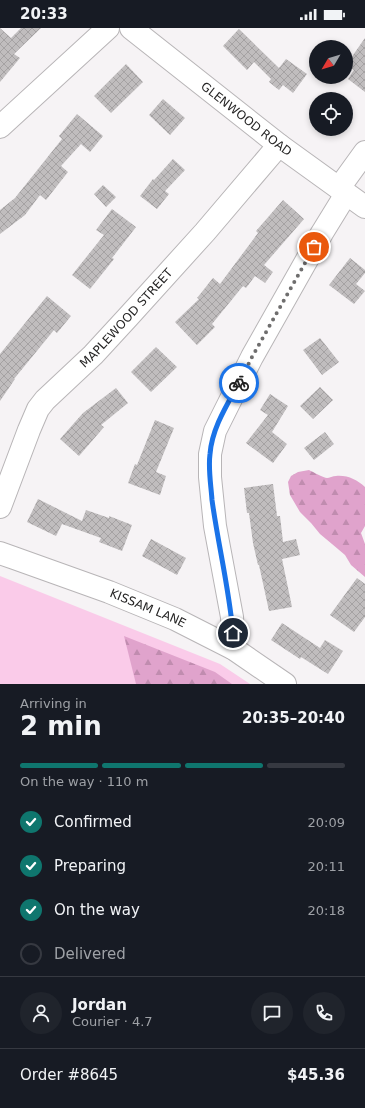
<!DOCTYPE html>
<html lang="en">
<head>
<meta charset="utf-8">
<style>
	:root { --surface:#171b24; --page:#20242c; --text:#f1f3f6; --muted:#9ea1a6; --line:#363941; --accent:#0f766e }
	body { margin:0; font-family:"DejaVu Sans",sans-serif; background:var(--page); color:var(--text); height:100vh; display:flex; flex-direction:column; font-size:15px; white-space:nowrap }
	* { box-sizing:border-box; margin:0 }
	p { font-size:13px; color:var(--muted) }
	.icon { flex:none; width:22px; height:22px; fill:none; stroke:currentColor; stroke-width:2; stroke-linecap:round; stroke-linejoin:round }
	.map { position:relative; height:656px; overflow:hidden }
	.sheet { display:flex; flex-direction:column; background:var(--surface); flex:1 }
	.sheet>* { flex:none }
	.needle { width:26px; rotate:232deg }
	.buttons { position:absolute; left:309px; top:12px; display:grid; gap:8px }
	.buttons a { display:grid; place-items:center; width:44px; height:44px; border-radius:50%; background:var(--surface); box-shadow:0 2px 6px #0003; font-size:20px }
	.pin { position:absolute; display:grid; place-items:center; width:34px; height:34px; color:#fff; margin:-17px; border:2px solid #fff; border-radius:50%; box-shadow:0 1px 4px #0007 }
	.courier { position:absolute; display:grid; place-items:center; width:40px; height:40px; margin:-20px; border:3px solid #1a73e8; border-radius:50%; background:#fff; color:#222; box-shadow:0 1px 5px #0007 }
	.headline em { font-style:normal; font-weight:800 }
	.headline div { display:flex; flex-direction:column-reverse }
	.headline { display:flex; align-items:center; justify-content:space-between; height:68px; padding:0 20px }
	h1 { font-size:26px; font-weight:800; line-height:30px }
	.bar { display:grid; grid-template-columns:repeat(4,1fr); gap:6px 4px; align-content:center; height:48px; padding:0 20px }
	.bar i { height:5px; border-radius:3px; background:var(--line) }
	.bar .selected { background:var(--accent) }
	.bar p { grid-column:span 4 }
	.line { display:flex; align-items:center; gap:10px; padding:0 20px; border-top:1px solid var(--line) }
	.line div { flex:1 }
	.round { display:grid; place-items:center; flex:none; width:42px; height:42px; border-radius:21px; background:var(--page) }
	ol { padding:0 20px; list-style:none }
	li { display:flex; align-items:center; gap:12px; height:44px }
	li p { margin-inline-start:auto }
	li .icon { padding:4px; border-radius:50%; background:var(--accent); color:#fff; stroke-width:4 }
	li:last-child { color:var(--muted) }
	li i { width:22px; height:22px; border:2px solid var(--line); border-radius:50% }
	.status { display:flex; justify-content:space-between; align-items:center; height:28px; padding:0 20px; background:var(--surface); direction:ltr }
	.status svg { height:11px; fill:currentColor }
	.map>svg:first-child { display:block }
	.grass { fill:#facbe9 }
	.forest { fill:url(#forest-firs) }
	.building { fill:url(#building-cross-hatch) }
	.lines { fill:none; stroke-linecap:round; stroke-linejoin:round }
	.minor-casing { stroke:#b8b5b7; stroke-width:24 }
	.major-casing { stroke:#b8b5b7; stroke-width:24 }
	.minor { stroke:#fff; stroke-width:22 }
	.major { stroke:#fff; stroke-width:22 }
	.done { stroke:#6f6e6e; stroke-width:4; stroke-dasharray:0 7.2 }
	.route { stroke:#1a73e8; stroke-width:5 }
	.labels { text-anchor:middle; stroke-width:3; stroke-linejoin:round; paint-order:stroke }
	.street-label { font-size:12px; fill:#272626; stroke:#f6f3f5 }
</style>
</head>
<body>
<div class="status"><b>20:33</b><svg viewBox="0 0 49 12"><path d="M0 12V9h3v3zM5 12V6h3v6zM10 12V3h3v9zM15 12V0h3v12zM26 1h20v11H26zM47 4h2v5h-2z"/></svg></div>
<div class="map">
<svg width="365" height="656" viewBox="0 0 365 656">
	<defs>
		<pattern id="forest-firs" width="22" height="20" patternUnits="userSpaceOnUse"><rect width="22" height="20" fill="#e0a3cc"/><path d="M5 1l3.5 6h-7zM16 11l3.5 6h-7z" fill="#c08caf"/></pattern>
		<pattern id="building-cross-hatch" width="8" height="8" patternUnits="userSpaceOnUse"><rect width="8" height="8" fill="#c0bdbe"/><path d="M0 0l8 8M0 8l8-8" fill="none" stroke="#a5a2a3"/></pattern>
	</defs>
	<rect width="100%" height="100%" fill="#f6f3f5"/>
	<path class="grass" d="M0,548L220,636L250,656H0Z"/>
	<path class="forest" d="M309,442C313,444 324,450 327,450C329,450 333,448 336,448C348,447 357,452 365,459V498L361,505L365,516V549L351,537L345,527L332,516L320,506L311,495L300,484L290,467L288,454L291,448L298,444Z
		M124,608L215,644L232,656H136Z"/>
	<path class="building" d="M0,0L11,10L21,0H41L14,26L20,30L0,54Z
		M239,1L279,40L286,31L307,46L293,65L283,57L279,62L269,54L271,51L254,34L247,42L223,18Z
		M365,10V64L348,51L354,42L346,37Z
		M126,36L143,54L111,85L94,68Z
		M163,71L185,90L170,107L149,87Z
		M77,86L103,108L90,124L81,116L61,138L68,144L46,172L40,167L25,187L0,206V182L15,170L62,111L59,108Z
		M173,131L185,142L165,163L169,166L157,181L140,168L153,151L154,152Z
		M103,157L116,169L106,179L94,166Z
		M283,172L304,191L264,237L273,244L265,255L255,248L246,260L243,258L212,296L215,299L197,317L175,294L199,271L197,270L213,250L220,256L258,205L256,203Z
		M112,181L136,199L112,230L114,231L90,261L72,247L104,207L96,202Z
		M350,230L365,242V245L356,256L365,263L354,276L329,257Z
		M47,268L71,288L57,305L54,302L14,351H15L0,373V326Z
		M320,310L339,334L322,347L303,322Z
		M156,319L177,339L151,364L131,344Z
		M320,359L333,372L313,391L300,378Z
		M116,360L128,375L101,397L104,399L79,428L60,411L83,385Z
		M270,366L288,378L272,404L287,416L273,435L246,415L268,387L260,382Z
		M155,392L174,400L156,444L166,448L160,467L128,455L135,436L137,437Z
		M325,404L334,416L314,432L304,420Z
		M273,456L277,488H280L283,514L296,511L300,527L282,531L292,579L269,583L259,537H258L253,515L249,485H247L244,460Z
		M38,471L82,493L86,482L109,490V488L132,497L122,523L99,514L101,510L62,496L56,508L27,494Z
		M151,511L186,530L177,547L142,528Z
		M357,550L365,556V589L354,604L330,587Z
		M282,595L320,620L325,612L343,623L328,646L301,629L300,631L271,612Z"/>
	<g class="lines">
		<g class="minor-casing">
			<g id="minor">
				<path d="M0,99L108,0"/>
				<path d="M339,160L365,124"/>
				<path id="s1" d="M0,479L29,402L38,381L45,372L93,327L128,289L205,204L279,117"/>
				<path id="s2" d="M0,525L14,530L109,564L175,591L234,621L285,656"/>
				<path d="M234,621L232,589L215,498L210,449V426L215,403L252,329L322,205L346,166"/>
			</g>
		</g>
		<g class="major-casing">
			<g id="major">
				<path id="s3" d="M131,0L279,117L365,179"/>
			</g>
		</g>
		<use href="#minor" class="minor"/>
		<use href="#major" class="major"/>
	</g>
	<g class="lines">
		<path class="done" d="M239,355L252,329L314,219"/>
		<path class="route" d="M233,605C229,560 218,516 212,472C211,457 208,441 210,426C212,400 227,377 239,355"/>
	</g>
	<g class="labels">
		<g class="street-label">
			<text dy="4" stroke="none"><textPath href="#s3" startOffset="147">GLENWOOD ROAD</textPath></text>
			<text dy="4" stroke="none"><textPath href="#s1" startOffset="232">MAPLEWOOD STREET</textPath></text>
			<text dy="4" stroke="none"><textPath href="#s2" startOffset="158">KISSAM LANE</textPath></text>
		</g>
	</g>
</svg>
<div class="buttons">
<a><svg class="needle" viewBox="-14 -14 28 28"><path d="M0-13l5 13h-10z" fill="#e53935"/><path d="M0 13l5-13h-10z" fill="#9ea1a6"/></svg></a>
<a><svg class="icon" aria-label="locate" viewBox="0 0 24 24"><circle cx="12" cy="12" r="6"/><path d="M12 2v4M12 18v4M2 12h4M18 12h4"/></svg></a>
</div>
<div class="pin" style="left:314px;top:219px;background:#ea580c"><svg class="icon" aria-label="bag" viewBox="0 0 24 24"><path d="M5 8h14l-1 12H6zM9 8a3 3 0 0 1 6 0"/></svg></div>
<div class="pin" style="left:233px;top:605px;background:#1f2937"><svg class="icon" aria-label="home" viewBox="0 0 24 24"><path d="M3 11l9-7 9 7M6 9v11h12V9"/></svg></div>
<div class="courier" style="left:239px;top:355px"><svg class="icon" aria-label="bike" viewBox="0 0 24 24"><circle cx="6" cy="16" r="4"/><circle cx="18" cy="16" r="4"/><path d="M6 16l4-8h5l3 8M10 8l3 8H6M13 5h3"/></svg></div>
</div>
<section class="sheet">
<div class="headline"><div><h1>2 min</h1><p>Arriving in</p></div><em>20:35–20:40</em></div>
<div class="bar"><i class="selected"></i><i class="selected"></i><i class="selected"></i><i></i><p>On the way · 110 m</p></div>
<ol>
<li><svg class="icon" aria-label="check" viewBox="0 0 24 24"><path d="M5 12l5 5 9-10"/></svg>Confirmed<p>20:09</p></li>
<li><svg class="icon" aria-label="check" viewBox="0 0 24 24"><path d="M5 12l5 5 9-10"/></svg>Preparing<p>20:11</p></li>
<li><svg class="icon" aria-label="check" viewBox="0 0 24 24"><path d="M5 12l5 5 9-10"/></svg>On the way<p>20:18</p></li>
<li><i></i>Delivered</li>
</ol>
<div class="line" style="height:72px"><a class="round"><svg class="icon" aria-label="person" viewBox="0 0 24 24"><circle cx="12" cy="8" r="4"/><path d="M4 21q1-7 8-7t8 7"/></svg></a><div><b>Jordan</b><p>Courier · 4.7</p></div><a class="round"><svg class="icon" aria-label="chat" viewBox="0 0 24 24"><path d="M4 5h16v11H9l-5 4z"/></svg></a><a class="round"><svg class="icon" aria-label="phone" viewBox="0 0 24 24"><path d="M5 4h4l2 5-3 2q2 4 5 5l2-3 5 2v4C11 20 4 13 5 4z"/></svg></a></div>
<div class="line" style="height:52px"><div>Order #8645</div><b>$45.36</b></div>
</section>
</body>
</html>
